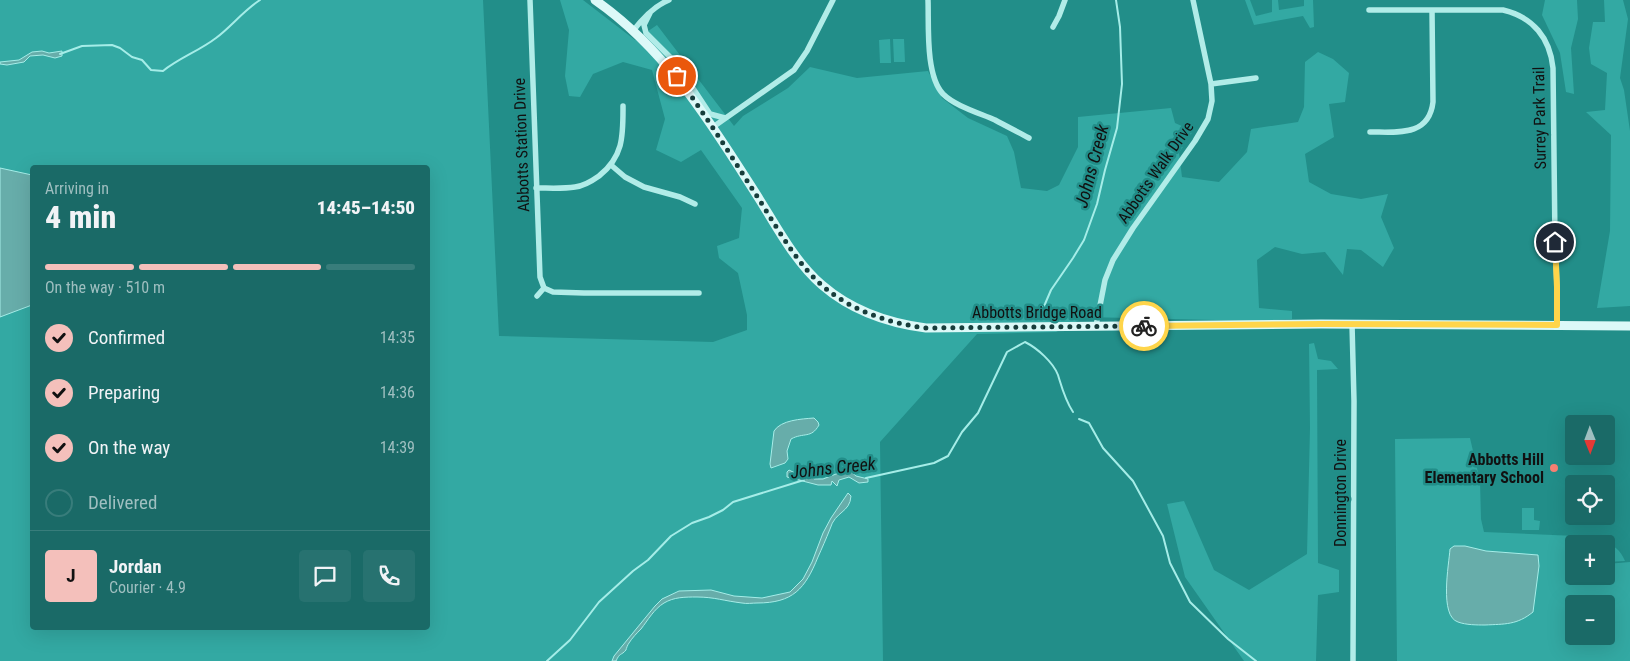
<!DOCTYPE html>
<html lang="en">
<head>
<meta charset="utf-8">
<style>
	:root { --surface:#1a6a67; --page:#277270; --text:#f1f3f6; --muted:#9fbfc0; --line:#387d7b; --accent:#f4c0bb }
	body { margin:0; font-family:"Roboto Condensed",sans-serif; background:var(--page); color:var(--text); height:100vh; display:flex; flex-direction:column; font-size:19px; white-space:nowrap }
	* { box-sizing:border-box; margin:0 }
	p { font-size:16px; color:var(--muted) }
	.icon { flex:none; width:28px; height:28px; fill:none; stroke:currentColor; stroke-width:2; stroke-linecap:round; stroke-linejoin:round }
	.map { position:relative; flex:1; overflow:hidden }
	.details { position:absolute; left:30px; top:165px; width:400px; height:465px; display:flex; flex-direction:column; background:var(--surface); border-radius:5px; box-shadow:0 5px 20px #0002 }
	.details>* { flex:none }
	.needle { width:32px; rotate:179deg }
	.controls { position:absolute; left:1565px; top:415px; display:grid; gap:10px }
	.controls a { display:grid; place-items:center; width:50px; height:50px; border-radius:5px; background:var(--surface); box-shadow:0 5px 20px #0002; font-size:25px }
	.pin { position:absolute; display:grid; place-items:center; width:42px; height:42px; color:#fff; margin:-21px; border:2px solid #fff; border-radius:50%; box-shadow:0 1px 5px #0007 }
	.courier { position:absolute; display:grid; place-items:center; width:50px; height:50px; margin:-25px; border:4px solid #ffd54a; border-radius:50%; background:#fff; color:#222; box-shadow:0 1px 6px #0007 }
	.summary em { font-style:normal; font-weight:800 }
	.summary div { display:flex; flex-direction:column-reverse }
	.summary { display:flex; align-items:center; justify-content:space-between; height:85px; padding:0 15px }
	h1 { font-size:32px; font-weight:800; line-height:38px }
	.bar { display:grid; grid-template-columns:repeat(4,1fr); gap:8px 5px; align-content:center; height:60px; padding:0 15px }
	.bar i { height:6px; border-radius:4px; background:var(--line) }
	.bar .on { background:var(--accent) }
	.bar p { grid-column:span 4 }
	.line { display:flex; align-items:center; gap:12px; padding:0 15px; border-top:1px solid var(--line) }
	.line div { flex:1 }
	.round { display:grid; place-items:center; flex:none; width:52px; height:52px; border-radius:5px; background:var(--page) }
	ol { padding:0 15px; list-style:none }
	li { display:flex; align-items:center; gap:15px; height:55px }
	li p { margin-inline-start:auto }
	li .icon { padding:5px; border-radius:50%; background:var(--accent); color:#111; stroke-width:4 }
	li:last-child { color:var(--muted) }
	li i { width:28px; height:28px; border:2px solid var(--line); border-radius:50% }
	.map>svg:first-child { display:block }
	.green { fill:#33a9a3; fill-rule:evenodd }
	.water { fill:#67adaa; stroke:#a5ede8 }
	.lines { fill:none; stroke-linecap:round; stroke-linejoin:round }
	.stream { stroke:#a5ede8; stroke-width:2 }
	.street { stroke:#b1ece8; stroke-width:5.5 }
	.secondary { stroke:#dcf9f8; stroke-width:9 }
	.done { stroke:#173d3b; stroke-width:5; stroke-dasharray:0 9 }
	.route { stroke:#ffd54a; stroke-width:6 }
	.poi-dot { fill:#f88173; stroke:#228e89; stroke-width:2 }
	.labels { text-anchor:middle; stroke-width:5; stroke-linejoin:round; paint-order:stroke }
	.street-label { font-size:16px; fill:#111; stroke:#228e89 }
	.poi-label { font-size:16px; font-weight:bold; fill:#111; stroke:#228e89; text-anchor:end }
	.water-label { font-size:18px; font-style:italic; fill:#111; stroke:#228e89 }
</style>
</head>
<body>
<div class="map">
<svg width="1630" height="661" viewBox="0 0 1630 661">
	<rect width="100%" height="100%" fill="#228e89"/>
	<path class="green" d="M0,0H483L499,336L713,342L747,330V315L738,273L719,258L717,246L739,238L742,208L701,150L681,162L656,150L665,119L652,70L623,62L593,74L580,97L569,96L565,76L569,30L560,0H583L635,40L657,25L734,126L743,116L788,88L810,67L857,78L928,71L942,98L968,118L1007,136L1014,152L1021,188L1047,191L1059,185L1078,147V117L1171,108L1175,123L1193,131L1179,153L1182,177L1219,182L1247,152L1251,129L1298,122L1304,107L1305,62L1318,52L1333,59L1349,73L1345,102L1329,104L1334,137L1305,154L1309,182L1331,194L1361,199L1388,194L1381,217L1394,248L1383,267L1361,250L1347,249L1343,275L1325,252L1302,254L1275,247L1257,260L1259,308L1292,311V319L1259,321L1085,317L1056,332L977,334L880,442L883,661H0ZM32,168H428V628H32Z
		M1245,0H1250L1256,16L1272,12V0H1278L1279,10L1304,6V0H1313L1314,27L1310,28L1303,16L1254,25Z
		M1545,0H1577L1578,19L1571,48L1574,94L1566,92L1560,53L1542,15Z
		M1604,0H1623L1628,19L1620,78L1624,90L1630,131V306L1597,308L1610,231L1611,135L1586,112L1605,110L1607,73L1591,64L1589,48L1593,22H1605Z
		M890,39L891,63H880L879,40Z
		M893,39H904L905,62H894Z
		M1314,343L1318,359L1331,361L1338,369L1317,370L1318,563L1339,570V592L1318,595L1316,661H1244L1185,577L1167,504L1184,501L1214,570L1249,590L1307,554L1310,428L1309,344Z
		M1470,438L1480,481L1481,519L1484,532L1599,537L1600,544H1574V576H1606V564L1630,562V661H1397L1395,439ZM1574,604H1606V636H1574Z
		M1522,508H1534V520L1540,521L1539,530H1522Z
		M1604,541C1615,547 1620,549 1625,561L1606,562V544H1600V542Z"/>
	<path class="water" d="M42,51L49,53L62,51V56L55,58L43,55L30,56L24,62L7,65L0,64V62L19,60L32,52Z
		M0,168L32,175V305L0,317Z
		M814,418L818,422L819,425C811,439 804,432 791,439L787,451L788,459L785,463L771,468L770,464L774,431C781,420 801,419 814,418Z
		M845,469L849,470L856,476L868,479V482L859,483L849,477L839,480L837,486L832,481L831,485H818L787,477V472L789,470L797,474L811,473L814,479H823L844,471Z
		M848,493L851,496C850,513 835,511 830,529C826,539 822,548 818,557C805,589 793,603 757,603C752,603 747,604 742,603C725,601 714,597 697,597C685,597 674,597 664,603C654,609 648,620 641,629C637,633 632,638 629,643C628,644 626,649 626,650C621,656 620,652 616,661H612L614,656L655,606L662,599L679,591L711,590L734,596L762,598L790,592L803,579L812,562L823,533L831,518Z
		M1454,546H1465L1486,551L1538,555L1539,566L1533,612C1517,625 1505,624 1485,625C1477,625 1466,625 1458,622C1439,616 1449,564 1450,549Z"/>
	<g class="lines">
		<path class="stream" d="M60,54L82,46L112,45L120,48L132,57L142,60L151,70L163,71C179,58 199,51 216,38C231,27 243,11 260,0
			M1028,319L1038,314L1045,304L1051,290L1073,258L1084,240L1097,204L1105,170L1117,128L1122,84L1120,27L1116,0
			M1025,342C1037,348 1053,362 1058,375C1062,388 1065,400 1073,412
			M1079,419L1089,423L1103,448L1133,481L1163,536L1170,563L1190,602L1228,639L1256,661
			M866,478L934,463L948,456L962,432L978,413L1007,352L1025,342
			M547,661L570,640L599,602L633,571L648,560L671,536L692,523L709,517L723,510L733,502L804,480"/>
		<path class="street" d="M530,0L540,277L544,288L553,292L584,293H699
			M928,0C929,24 925,75 943,94C955,106 979,113 995,120C1006,126 1018,132 1029,138
			M1369,10H1503C1533,17 1550,38 1553,68L1555,241L1557,287V325
			M650,13L644,25L646,33L677,64L710,114L725,118
			M1053,27L1059,16L1065,0
			M633,31C643,18 654,6 669,0
			M1211,84L1256,78
			M713,127L794,70L807,51L833,0
			M1370,132C1397,132 1429,137 1433,102L1432,10
			M611,165L625,177L644,187L680,197L695,204
			M536,188C549,188 563,189 575,187C584,186 592,181 599,176C624,156 623,135 623,106
			M537,296L544,288
			M1352,324L1354,401L1353,661
			M1096,326L1105,280L1113,260L1133,228L1195,141L1208,119L1212,101L1211,84L1193,0"/>
		<path class="secondary" d="M595,0C667,50 712,125 758,197C777,227 795,262 822,285C852,311 887,323 926,328L1321,324L1630,326"/>
	</g>
	<g class="lines">
		<path class="done" d="M677,76C703,112 727,149 751,187C769,214 785,244 806,269C836,305 880,322 926,328L1144,326"/>
		<path class="route" d="M1144,326L1321,324L1557,325V287L1555,242"/>
	</g>
	<circle class="poi-dot" cx="1554" cy="468" r="5"/>
	<g class="labels">
		<g class="street-label">
			<text transform="translate(1539 118) rotate(-91)" y="6">Surrey Park Trail</text>
			<text transform="translate(521 145) rotate(-92)" y="6">Abbotts Station Drive</text>
			<text transform="translate(1155 172) rotate(-55)" y="6">Abbotts Walk Drive</text>
			<text x="1037" y="318">Abbotts Bridge Road</text>
			<text transform="translate(1340 493) rotate(-90)" y="6">Donnington Drive</text>
		</g>
		<g class="poi-label">
			<text x="1544" y="465">Abbotts Hill<tspan x="1544" dy="18">Elementary School</tspan></text>
		</g>
		<g class="water-label">
			<text transform="translate(1092 166) rotate(-75)" y="6">Johns Creek</text>
			<text transform="translate(833 468) rotate(-6)" y="6">Johns Creek</text>
		</g>
	</g>
</svg>
<div class="controls">
<a><svg class="needle" viewBox="-14 -14 28 28"><path d="M0-13l5 13h-10z" fill="#e53935"/><path d="M0 13l5-13h-10z" fill="#9fbfc0"/></svg></a>
<a><svg class="icon" aria-label="locate" viewBox="0 0 24 24"><circle cx="12" cy="12" r="6"/><path d="M12 2v4M12 18v4M2 12h4M18 12h4"/></svg></a>
<a>+</a>
<a>−</a>
</div>
<div class="pin" style="left:677px;top:76px;background:#ea580c"><svg class="icon" aria-label="bag" viewBox="0 0 24 24"><path d="M5 8h14l-1 12H6zM9 8a3 3 0 0 1 6 0"/></svg></div>
<div class="pin" style="left:1555px;top:242px;background:#1f2937"><svg class="icon" aria-label="home" viewBox="0 0 24 24"><path d="M3 11l9-7 9 7M6 9v11h12V9"/></svg></div>
<div class="courier" style="left:1144px;top:326px"><svg class="icon" aria-label="bike" viewBox="0 0 24 24"><circle cx="6" cy="16" r="4"/><circle cx="18" cy="16" r="4"/><path d="M6 16l4-8h5l3 8M10 8l3 8H6M13 5h3"/></svg></div>
<section class="details">
<div class="summary"><div><h1>4 min</h1><p>Arriving in</p></div><em>14:45–14:50</em></div>
<div class="bar"><i class="on"></i><i class="on"></i><i class="on"></i><i></i><p>On the way · 510 m</p></div>
<ol>
<li><svg class="icon" aria-label="check" viewBox="0 0 24 24"><path d="M5 12l5 5 9-10"/></svg>Confirmed<p>14:35</p></li>
<li><svg class="icon" aria-label="check" viewBox="0 0 24 24"><path d="M5 12l5 5 9-10"/></svg>Preparing<p>14:36</p></li>
<li><svg class="icon" aria-label="check" viewBox="0 0 24 24"><path d="M5 12l5 5 9-10"/></svg>On the way<p>14:39</p></li>
<li><i></i>Delivered</li>
</ol>
<div class="line" style="height:90px"><b class="round" style="background:var(--accent);color:#111">J</b><div><b>Jordan</b><p>Courier · 4.9</p></div><a class="round"><svg class="icon" aria-label="chat" viewBox="0 0 24 24"><path d="M4 5h16v11H9l-5 4z"/></svg></a><a class="round"><svg class="icon" aria-label="phone" viewBox="0 0 24 24"><path d="M5 4h4l2 5-3 2q2 4 5 5l2-3 5 2v4C11 20 4 13 5 4z"/></svg></a></div>
</section>
</div>
</body>
</html>
